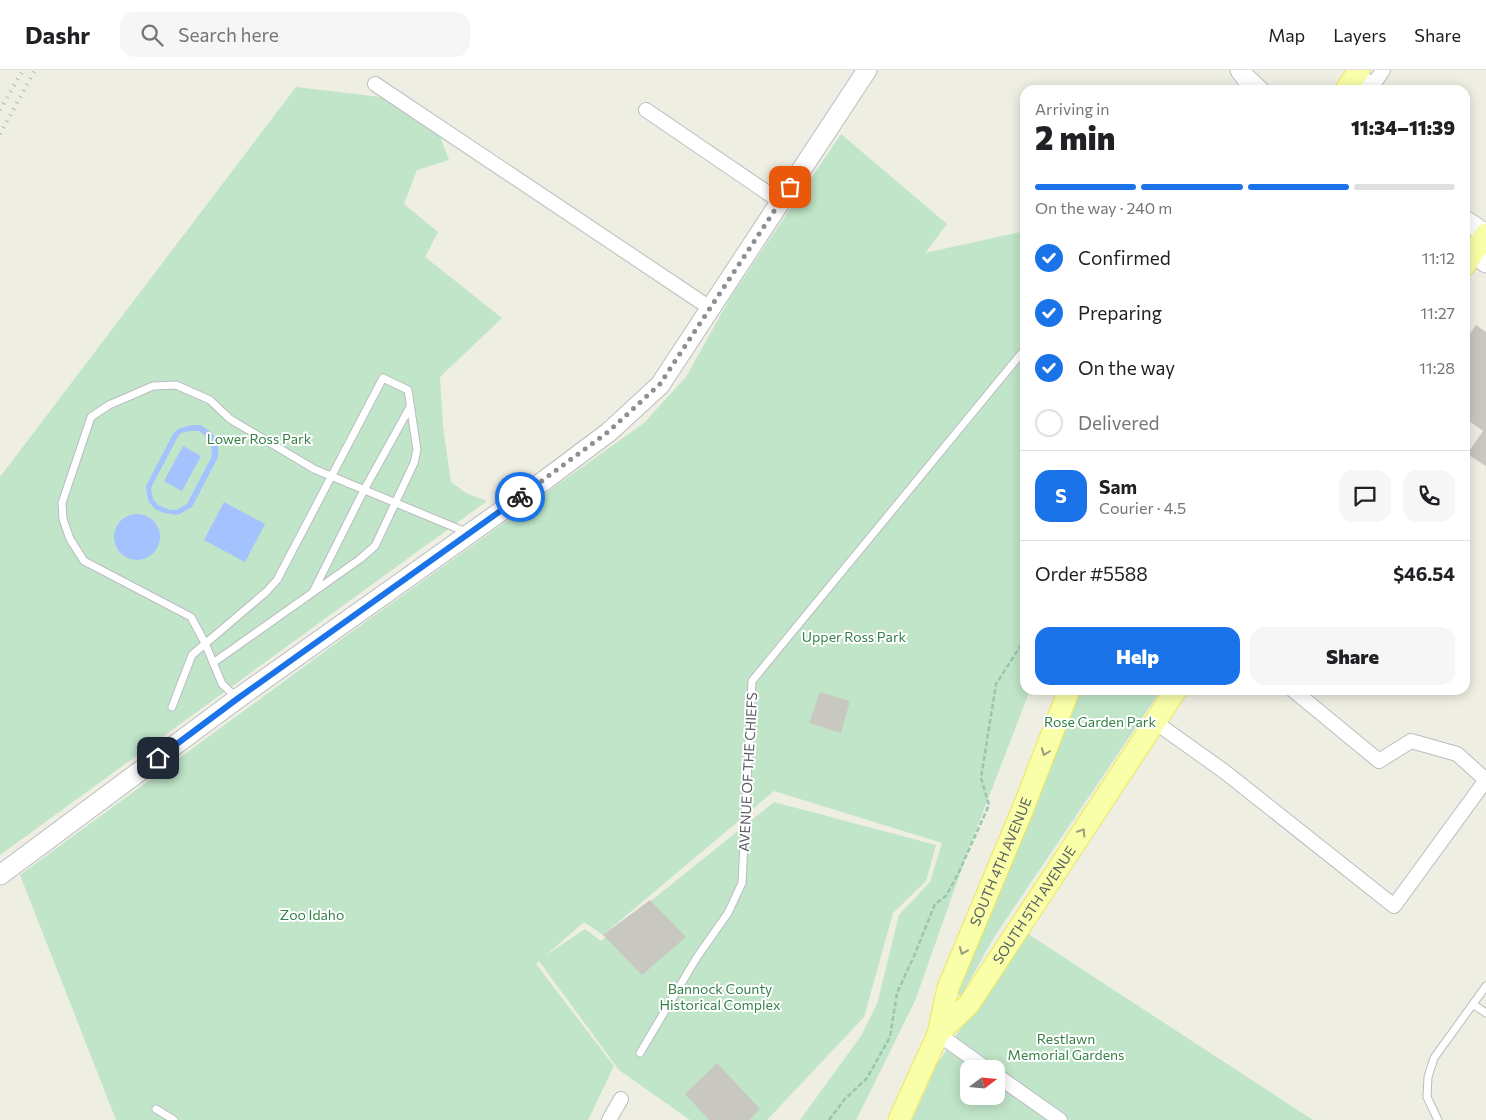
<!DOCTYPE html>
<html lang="en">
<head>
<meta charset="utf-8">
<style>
	:root { --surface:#fff; --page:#f6f6f6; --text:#202124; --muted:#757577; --line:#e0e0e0; --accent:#1a73e8 }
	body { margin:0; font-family:Commissioner,sans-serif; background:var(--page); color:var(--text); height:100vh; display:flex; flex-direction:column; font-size:19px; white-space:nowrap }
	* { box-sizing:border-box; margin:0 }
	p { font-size:16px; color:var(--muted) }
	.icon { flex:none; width:28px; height:28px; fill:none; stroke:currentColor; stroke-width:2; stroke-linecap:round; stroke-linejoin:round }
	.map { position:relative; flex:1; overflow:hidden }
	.sheet { position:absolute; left:1020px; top:15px; width:450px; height:610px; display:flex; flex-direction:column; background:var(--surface); border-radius:15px; box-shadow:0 2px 12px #0003 }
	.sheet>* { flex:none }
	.needle { width:32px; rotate:74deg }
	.tools { position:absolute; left:960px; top:990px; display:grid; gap:10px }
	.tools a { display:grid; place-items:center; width:45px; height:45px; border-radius:10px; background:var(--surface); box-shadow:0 2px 12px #0003; font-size:25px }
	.pin { position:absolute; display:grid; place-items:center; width:42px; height:42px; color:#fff; margin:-21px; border-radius:10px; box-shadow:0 2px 8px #0006 }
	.courier { position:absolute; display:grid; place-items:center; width:50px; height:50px; margin:-25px; border:4px solid #1a73e8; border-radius:50%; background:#fff; color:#222; box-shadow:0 1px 6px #0007 }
	.head em { font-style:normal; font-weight:800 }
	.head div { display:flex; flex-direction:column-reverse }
	.head { display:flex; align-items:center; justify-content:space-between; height:85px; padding:0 15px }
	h1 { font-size:32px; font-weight:800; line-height:38px }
	.bar { display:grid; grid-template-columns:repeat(4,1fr); gap:8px 5px; align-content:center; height:60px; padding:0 15px }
	.bar i { height:6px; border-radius:4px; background:var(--line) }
	.bar .selected { background:var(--accent) }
	.bar p { grid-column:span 4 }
	.line { display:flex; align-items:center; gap:12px; padding:0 15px; border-top:1px solid var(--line) }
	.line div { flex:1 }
	.round { display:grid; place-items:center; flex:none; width:52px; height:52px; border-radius:15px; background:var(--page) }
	ol { padding:0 15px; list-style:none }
	li { display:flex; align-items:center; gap:15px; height:55px }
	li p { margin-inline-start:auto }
	li .icon { padding:5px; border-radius:50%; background:var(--accent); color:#fff; stroke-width:4 }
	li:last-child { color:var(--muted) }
	li i { width:28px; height:28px; border:2px solid var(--line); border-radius:50% }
	.action { display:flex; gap:10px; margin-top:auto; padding:10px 15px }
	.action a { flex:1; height:58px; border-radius:15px; background:var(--accent); color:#fff; font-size:20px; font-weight:800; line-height:58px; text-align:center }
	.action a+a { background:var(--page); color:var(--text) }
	header { display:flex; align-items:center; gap:30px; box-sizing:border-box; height:70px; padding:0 25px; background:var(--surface); border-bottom:1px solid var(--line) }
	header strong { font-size:24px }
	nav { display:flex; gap:28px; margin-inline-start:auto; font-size:18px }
	.search { width:350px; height:45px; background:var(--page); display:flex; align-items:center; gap:12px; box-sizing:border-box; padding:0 18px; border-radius:15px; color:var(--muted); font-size:19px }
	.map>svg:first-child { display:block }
	.green { fill:#c0e5c8; fill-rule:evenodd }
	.water { fill:#a3c2fe; fill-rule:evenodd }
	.building { fill:#c9c8c0 }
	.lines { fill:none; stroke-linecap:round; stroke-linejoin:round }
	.lane-casing { stroke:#bbbcc2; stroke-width:9 }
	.street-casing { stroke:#bbbcc2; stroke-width:16 }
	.secondary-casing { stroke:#bcbdc4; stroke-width:21 }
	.primary-casing { stroke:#f0e75a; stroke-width:23 }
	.path { stroke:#99c6b0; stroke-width:2.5; stroke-dasharray:5 2.5; stroke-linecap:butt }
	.lane { stroke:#fff; stroke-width:7 }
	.street { stroke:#fff; stroke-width:14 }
	.secondary { stroke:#fff; stroke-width:19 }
	.primary { stroke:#f9fea8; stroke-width:21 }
	.rail { stroke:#b6b6b7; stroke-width:4; stroke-dasharray:1 6; stroke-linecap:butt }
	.oneway { stroke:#9a9d7f }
	.done { stroke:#8e9090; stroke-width:5; stroke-dasharray:0 9 }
	.route { stroke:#1a73e8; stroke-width:6 }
	.labels { text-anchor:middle; stroke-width:4; stroke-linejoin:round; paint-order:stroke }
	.park-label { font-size:14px; fill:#358149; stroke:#fff }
	.street-label { font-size:14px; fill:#5b5d64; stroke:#fff }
</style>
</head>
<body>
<header>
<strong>Dashr</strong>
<div class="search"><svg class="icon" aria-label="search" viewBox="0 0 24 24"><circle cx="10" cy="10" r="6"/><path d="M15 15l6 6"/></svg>Search here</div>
<nav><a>Map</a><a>Layers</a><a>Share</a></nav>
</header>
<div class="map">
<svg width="1486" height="1050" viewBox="0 0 1486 1050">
	<rect width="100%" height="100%" fill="#eeeee3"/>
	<path class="green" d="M296,17L380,27L438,61L449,90L417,100L404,134L438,162L425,187L502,248L440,307L443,357L451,412L466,423L487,431L0,785V407Z
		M841,64L947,154L925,183L1025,161V620H1030L968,781L915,931L856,1050H800L861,966L877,934L899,845L930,812L942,773L774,721L603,865L584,852L545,886L585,859L601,871L774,732L936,775L926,811L893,843L864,947L767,1050H690L619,1000L539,891L536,894L614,996L588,1050H116L20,805L350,563L644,353L686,307L730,228Z
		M1078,620H1161L994,867L961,926L954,921Z
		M1025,862L1313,1050H912L937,994ZM969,999H996V1026H969Z"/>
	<path class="water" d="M191,355H201L213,364L218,374V387L192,437L178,445L164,443L155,439L149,432L147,425L146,416L173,364L178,359ZM191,361H199L208,368L211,375L212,386L187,434L176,440H170L158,435L153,429L151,418L177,368L181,363Z
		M183,376L201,386L182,421L164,411Z
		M224,432L265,454L245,492L204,470Z
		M114 467a23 23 0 1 1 46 0a23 23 0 1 1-46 0Z"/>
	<path class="building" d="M1476,255L1486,262V396L1467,384L1483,361L1465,348V271Z
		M820,622L850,631L841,663L809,653Z
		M650,830L686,867L642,905L603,865Z
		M717,993L760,1039L749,1050H709L685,1024Z"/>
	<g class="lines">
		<g class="lane-casing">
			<path id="lane" d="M313,522L364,420L410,337
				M237,628L222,614L205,573L191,547L84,491L70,469L63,449L62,433L91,347L109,335L153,316L176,315L210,330L230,349L314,399L466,462
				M172,637L192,585L266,522L277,510L383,308L408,320L417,380L414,393L375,476L360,489L213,593
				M1474,935L1486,943
				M640,983L697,887L728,843L742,813L752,611L1025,279
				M156,1039L174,1050
				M1438,1050L1427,1027L1428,1007L1434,988L1486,916"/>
		</g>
		<g class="street-casing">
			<path id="street" d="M1357,4L1373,15L1383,0
				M375,14L710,238
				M646,40L781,132
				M1155,652L1225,702L1394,836L1486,710L1457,684L1411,671L1379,691L1293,620
				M938,964L987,999
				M996,1005L1060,1050
				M609,1050L621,1029"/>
		</g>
		<g class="secondary-casing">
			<path id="secondary" d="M1240,0L1246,8L1259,20
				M1465,150L1486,164
				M1465,177L1486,193
				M0,805L237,629L545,410L609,362L660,315L867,0"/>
		</g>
		<g class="primary-casing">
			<g id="primary">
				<path d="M1346,20L1359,0"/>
				<path d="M1465,195L1486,164"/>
				<path id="s1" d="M938,964L948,918L1022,741L1069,620"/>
				<path id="s2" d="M899,1050L938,964L969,934L1176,620"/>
			</g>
		</g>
		<path class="path" d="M829,1050L845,1029L867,1008L890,967L897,923L914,886L935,834L946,826L958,804L989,735L981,708L996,614L1025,569"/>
		<use href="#lane" class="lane"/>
		<use href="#street" class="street"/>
		<use href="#secondary" class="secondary"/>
		<use href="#primary" class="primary"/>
		<path class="rail" d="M0,40L23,0
			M0,64L35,0"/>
	</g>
	<defs><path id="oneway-chevron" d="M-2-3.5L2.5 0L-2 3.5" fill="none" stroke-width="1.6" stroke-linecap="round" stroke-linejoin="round" transform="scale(1.25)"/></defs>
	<g class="oneway">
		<use href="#oneway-chevron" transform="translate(1045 682) rotate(111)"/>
		<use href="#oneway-chevron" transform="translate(1082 762) rotate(-57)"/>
		<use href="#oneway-chevron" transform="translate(963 881) rotate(113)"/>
	</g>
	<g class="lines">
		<path class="done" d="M520,427L608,362L660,314L790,117"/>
		<path class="route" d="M158,688L237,629L520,427"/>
	</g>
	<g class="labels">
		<g class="park-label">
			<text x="259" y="374">Lower Ross Park</text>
			<text x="854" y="572">Upper Ross Park</text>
			<text x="1100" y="657">Rose Garden Park</text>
			<text x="312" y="850">Zoo Idaho</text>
			<text x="720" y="924">Bannock County<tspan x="720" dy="16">Historical Complex</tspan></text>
			<text x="1066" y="974">Restlawn<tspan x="1066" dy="16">Memorial Gardens</tspan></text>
		</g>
		<g class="street-label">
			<text transform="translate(748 702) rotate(-87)" y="5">AVENUE OF THE CHIEFS</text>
			<text dy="5" stroke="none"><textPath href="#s1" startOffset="184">SOUTH 4TH AVENUE</textPath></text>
			<text dy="5" stroke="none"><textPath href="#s2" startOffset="256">SOUTH 5TH AVENUE</textPath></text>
		</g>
	</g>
</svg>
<div class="tools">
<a><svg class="needle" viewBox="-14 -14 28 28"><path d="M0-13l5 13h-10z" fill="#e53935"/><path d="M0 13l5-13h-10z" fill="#757577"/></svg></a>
</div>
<div class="pin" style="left:790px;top:117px;background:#ea580c"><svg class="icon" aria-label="bag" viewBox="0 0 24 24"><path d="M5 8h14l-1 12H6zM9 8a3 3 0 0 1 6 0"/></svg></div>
<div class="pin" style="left:158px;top:688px;background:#1f2937"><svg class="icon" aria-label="home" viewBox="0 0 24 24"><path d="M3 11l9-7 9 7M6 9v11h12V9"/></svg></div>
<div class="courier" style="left:520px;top:427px"><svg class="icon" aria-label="bike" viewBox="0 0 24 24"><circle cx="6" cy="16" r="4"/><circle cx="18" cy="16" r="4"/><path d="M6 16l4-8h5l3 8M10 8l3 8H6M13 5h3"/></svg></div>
<section class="sheet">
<div class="head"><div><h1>2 min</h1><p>Arriving in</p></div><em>11:34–11:39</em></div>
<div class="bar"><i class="selected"></i><i class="selected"></i><i class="selected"></i><i></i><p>On the way · 240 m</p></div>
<ol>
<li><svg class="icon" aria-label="check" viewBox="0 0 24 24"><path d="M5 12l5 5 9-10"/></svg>Confirmed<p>11:12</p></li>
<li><svg class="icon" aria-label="check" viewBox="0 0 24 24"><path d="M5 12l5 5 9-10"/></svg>Preparing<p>11:27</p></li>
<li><svg class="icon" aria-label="check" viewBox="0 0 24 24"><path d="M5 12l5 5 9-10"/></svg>On the way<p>11:28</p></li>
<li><i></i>Delivered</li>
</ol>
<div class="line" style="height:90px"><b class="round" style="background:var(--accent);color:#fff">S</b><div><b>Sam</b><p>Courier · 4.5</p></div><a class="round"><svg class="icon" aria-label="chat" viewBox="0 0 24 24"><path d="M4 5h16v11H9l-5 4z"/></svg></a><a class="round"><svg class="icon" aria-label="phone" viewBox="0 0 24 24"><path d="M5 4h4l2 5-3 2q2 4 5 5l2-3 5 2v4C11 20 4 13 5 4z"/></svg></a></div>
<div class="line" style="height:65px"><div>Order #5588</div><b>$46.54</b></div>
<div class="action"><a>Help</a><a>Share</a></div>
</section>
</div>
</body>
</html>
